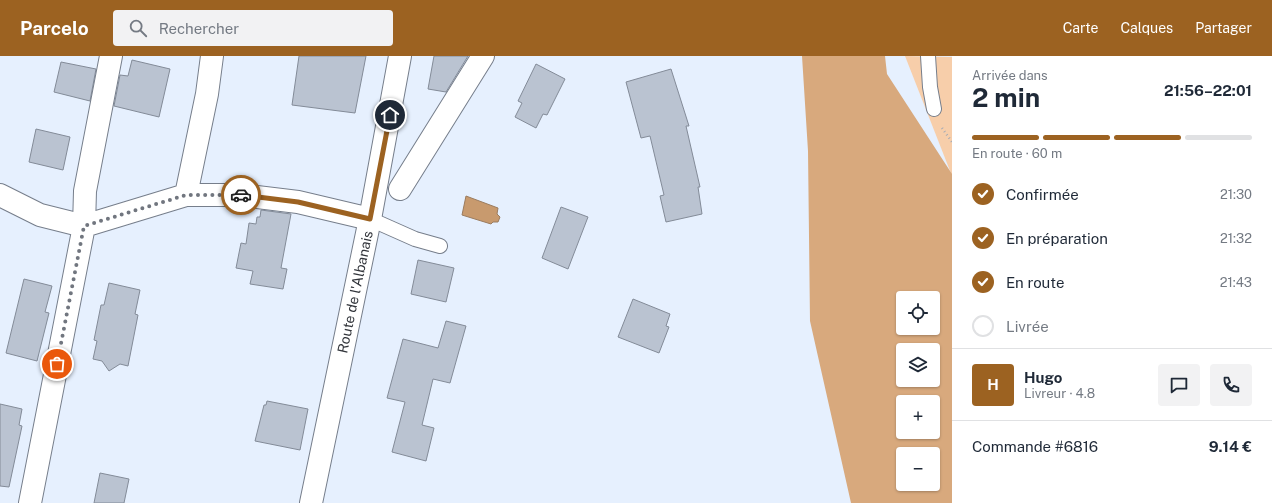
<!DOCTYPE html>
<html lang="fr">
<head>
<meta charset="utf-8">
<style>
	:root { --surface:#fff; --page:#f2f2f3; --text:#1f2937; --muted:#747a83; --line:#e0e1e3; --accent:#9c6221 }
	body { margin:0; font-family:"Public Sans",sans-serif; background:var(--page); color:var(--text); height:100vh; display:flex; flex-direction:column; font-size:15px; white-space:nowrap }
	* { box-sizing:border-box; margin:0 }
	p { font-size:13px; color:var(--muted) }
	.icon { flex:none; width:22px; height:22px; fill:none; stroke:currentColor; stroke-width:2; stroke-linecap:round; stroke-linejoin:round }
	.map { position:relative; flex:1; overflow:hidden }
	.details { display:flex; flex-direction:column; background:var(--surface); width:320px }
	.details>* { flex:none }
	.fabs { position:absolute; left:896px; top:235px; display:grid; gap:8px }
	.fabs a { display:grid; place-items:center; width:44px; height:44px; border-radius:4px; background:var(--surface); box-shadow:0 1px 3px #0004; font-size:20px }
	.pin { position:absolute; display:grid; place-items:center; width:34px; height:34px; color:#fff; margin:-17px; border:2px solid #fff; border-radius:50%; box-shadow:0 1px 4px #0007 }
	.courier { position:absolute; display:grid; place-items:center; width:40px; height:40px; margin:-20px; border:3px solid #9c6221; border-radius:50%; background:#fff; color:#222; box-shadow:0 1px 5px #0007 }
	.headline em { font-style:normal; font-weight:700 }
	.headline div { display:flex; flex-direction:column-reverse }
	.headline { display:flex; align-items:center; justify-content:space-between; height:68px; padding:0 20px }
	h1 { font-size:26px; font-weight:700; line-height:30px }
	.bar { display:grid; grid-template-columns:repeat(4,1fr); gap:6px 4px; align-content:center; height:48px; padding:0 20px }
	.bar i { height:5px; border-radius:3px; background:var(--line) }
	.bar .on { background:var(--accent) }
	.bar p { grid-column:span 4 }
	.line { display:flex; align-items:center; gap:10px; padding:0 20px; border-top:1px solid var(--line) }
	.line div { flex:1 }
	.round { display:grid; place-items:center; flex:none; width:42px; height:42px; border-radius:4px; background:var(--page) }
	ol { padding:0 20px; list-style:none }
	li { display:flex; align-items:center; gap:12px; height:44px }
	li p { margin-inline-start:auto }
	li .icon { padding:4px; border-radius:50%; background:var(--accent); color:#fff; stroke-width:4 }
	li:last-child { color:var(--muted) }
	li i { width:22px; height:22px; border:2px solid var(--line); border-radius:50% }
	header { display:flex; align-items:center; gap:24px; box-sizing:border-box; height:56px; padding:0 20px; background:var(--accent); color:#fff }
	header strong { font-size:19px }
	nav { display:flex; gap:22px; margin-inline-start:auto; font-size:14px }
	.search { width:280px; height:36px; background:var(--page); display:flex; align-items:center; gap:10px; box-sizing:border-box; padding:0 14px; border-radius:4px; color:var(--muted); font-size:15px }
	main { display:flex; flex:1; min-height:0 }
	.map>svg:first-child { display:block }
	.green { fill:#f7ceaa }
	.forest { fill:#d8a97d; fill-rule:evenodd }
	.water { fill:#c89a6e; stroke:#9b7c5f }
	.building { fill:#bac3d1; stroke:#838b98 }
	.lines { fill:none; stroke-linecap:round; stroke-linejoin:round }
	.service-casing { stroke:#767e8b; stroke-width:16 }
	.minor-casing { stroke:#767e8b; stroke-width:24 }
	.primary-casing { stroke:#767e8b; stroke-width:24 }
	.path { stroke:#a4abb6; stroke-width:2.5; stroke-dasharray:1 3; stroke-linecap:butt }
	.service { stroke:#fff; stroke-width:14 }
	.minor { stroke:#fff; stroke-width:22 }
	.primary { stroke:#fff; stroke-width:22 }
	.done { stroke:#71767f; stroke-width:4; stroke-dasharray:0 7.2 }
	.route { stroke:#9c6221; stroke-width:5 }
	.labels { text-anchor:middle; stroke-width:3; stroke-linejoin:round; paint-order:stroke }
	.street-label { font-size:14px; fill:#32353b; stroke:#fff }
</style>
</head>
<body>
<header>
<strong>Parcelo</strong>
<div class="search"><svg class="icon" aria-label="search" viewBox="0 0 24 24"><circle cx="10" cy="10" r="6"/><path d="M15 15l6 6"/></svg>Rechercher</div>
<nav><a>Carte</a><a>Calques</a><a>Partager</a></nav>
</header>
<main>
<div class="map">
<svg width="952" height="447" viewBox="0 0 952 447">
	<rect width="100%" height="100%" fill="#e6f0fe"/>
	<path class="green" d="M905,0L952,1V120Z"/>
	<path class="forest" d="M802,0H885L887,18L952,118V447H851L810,265L808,95ZM903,242H933V272H903ZM903,294H933V324H903ZM903,346H933V376H903ZM903,398H933V428H903Z"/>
	<path class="water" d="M466,140L498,152L497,158L500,161L498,166H493L491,168L462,159Z"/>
	<path class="building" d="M299,0H366L355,57L292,49Z
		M434,0H468L446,36L428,33Z
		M132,4L170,13L159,61L114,50L120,19L128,20Z
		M61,6L96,13L90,45L54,36Z
		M536,8L565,23L547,59L543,58L536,72L515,61L522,47L518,45Z
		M671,13L689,70H686L700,131H698L702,158L666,166L660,140L664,139L650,80L641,82L626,26Z
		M36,73L70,81L63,114L29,106Z
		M561,151L588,161L568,213L542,202Z
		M261,154L291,158L281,212L287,213L283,233L250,228L253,215L236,212L241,187L246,188L249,167L256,168L257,161H260Z
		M418,204L454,212L446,246L411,238Z
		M24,223L52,230L45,256L49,257L37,305L6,297Z
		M109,227L140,234L135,258L138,259L128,310L120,308L109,315L102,305L93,303L97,285L94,284L101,249H104Z
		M633,243L670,258L666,270L669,271L659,297L618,281Z
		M446,265L466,270L450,327L433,323L422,369L434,372L426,405L392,396L405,346L387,342L403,283L438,292Z
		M267,345L308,353L300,394L255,385L264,349H266Z
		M0,348L22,353L19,369L22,370L9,431L0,430Z
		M100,417L129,423L124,447H94Z"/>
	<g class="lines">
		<g class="service-casing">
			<path id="service" d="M928,0L930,31L934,53
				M370,163L415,183L440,190"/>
		</g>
		<g class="minor-casing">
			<path id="minor" d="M400,133L483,0
				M0,139L40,159L84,170L186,139H240L298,146L370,163
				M186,139L207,38L212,0
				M30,447L84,170L85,135L111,0"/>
		</g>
		<g class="primary-casing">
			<path id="primary" d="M311,447L370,163L400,0"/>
		</g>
		<path class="path" d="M942,72L952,86"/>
		<use href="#service" class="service"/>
		<use href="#minor" class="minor"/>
		<use href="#primary" class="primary"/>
	</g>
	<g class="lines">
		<path class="done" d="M57,308L84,170L186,139H241"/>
		<path class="route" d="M241,139L298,146L370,163L390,59"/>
	</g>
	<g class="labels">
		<g class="street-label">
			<text transform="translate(355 236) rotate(-78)" y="5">Route de l'Albanais</text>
		</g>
	</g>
</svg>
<div class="fabs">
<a><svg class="icon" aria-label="locate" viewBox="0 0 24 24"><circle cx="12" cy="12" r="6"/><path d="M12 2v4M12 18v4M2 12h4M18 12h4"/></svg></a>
<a><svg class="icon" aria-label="layers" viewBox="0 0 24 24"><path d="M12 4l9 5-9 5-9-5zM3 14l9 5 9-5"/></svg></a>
<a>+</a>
<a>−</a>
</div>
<div class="pin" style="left:57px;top:308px;background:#ea580c"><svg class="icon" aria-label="bag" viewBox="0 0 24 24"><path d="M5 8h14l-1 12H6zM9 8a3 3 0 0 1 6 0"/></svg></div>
<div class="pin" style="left:390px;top:59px;background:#1f2937"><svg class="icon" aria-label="home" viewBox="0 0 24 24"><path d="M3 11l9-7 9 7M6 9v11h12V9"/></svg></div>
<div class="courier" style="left:241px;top:139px"><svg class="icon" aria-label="car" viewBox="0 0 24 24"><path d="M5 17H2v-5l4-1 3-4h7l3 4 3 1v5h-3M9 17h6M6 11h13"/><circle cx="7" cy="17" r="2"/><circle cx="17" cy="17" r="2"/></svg></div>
</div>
<section class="details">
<div class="headline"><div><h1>2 min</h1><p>Arrivée dans</p></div><em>21:56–22:01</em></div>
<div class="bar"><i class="on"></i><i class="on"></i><i class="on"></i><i></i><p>En route · 60 m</p></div>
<ol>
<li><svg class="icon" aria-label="check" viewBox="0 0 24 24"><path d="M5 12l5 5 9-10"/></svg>Confirmée<p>21:30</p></li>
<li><svg class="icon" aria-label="check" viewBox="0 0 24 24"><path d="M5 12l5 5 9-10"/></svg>En préparation<p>21:32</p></li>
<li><svg class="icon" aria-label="check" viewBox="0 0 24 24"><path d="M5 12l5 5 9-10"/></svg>En route<p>21:43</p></li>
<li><i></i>Livrée</li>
</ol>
<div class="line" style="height:72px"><b class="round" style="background:var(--accent);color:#fff">H</b><div><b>Hugo</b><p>Livreur · 4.8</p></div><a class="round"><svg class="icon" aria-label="chat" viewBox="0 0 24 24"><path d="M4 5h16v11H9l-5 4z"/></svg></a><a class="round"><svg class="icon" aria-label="phone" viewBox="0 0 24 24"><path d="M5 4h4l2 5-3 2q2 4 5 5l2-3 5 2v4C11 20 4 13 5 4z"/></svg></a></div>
<div class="line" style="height:52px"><div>Commande #6816</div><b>9.14 €</b></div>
</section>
</main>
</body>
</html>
